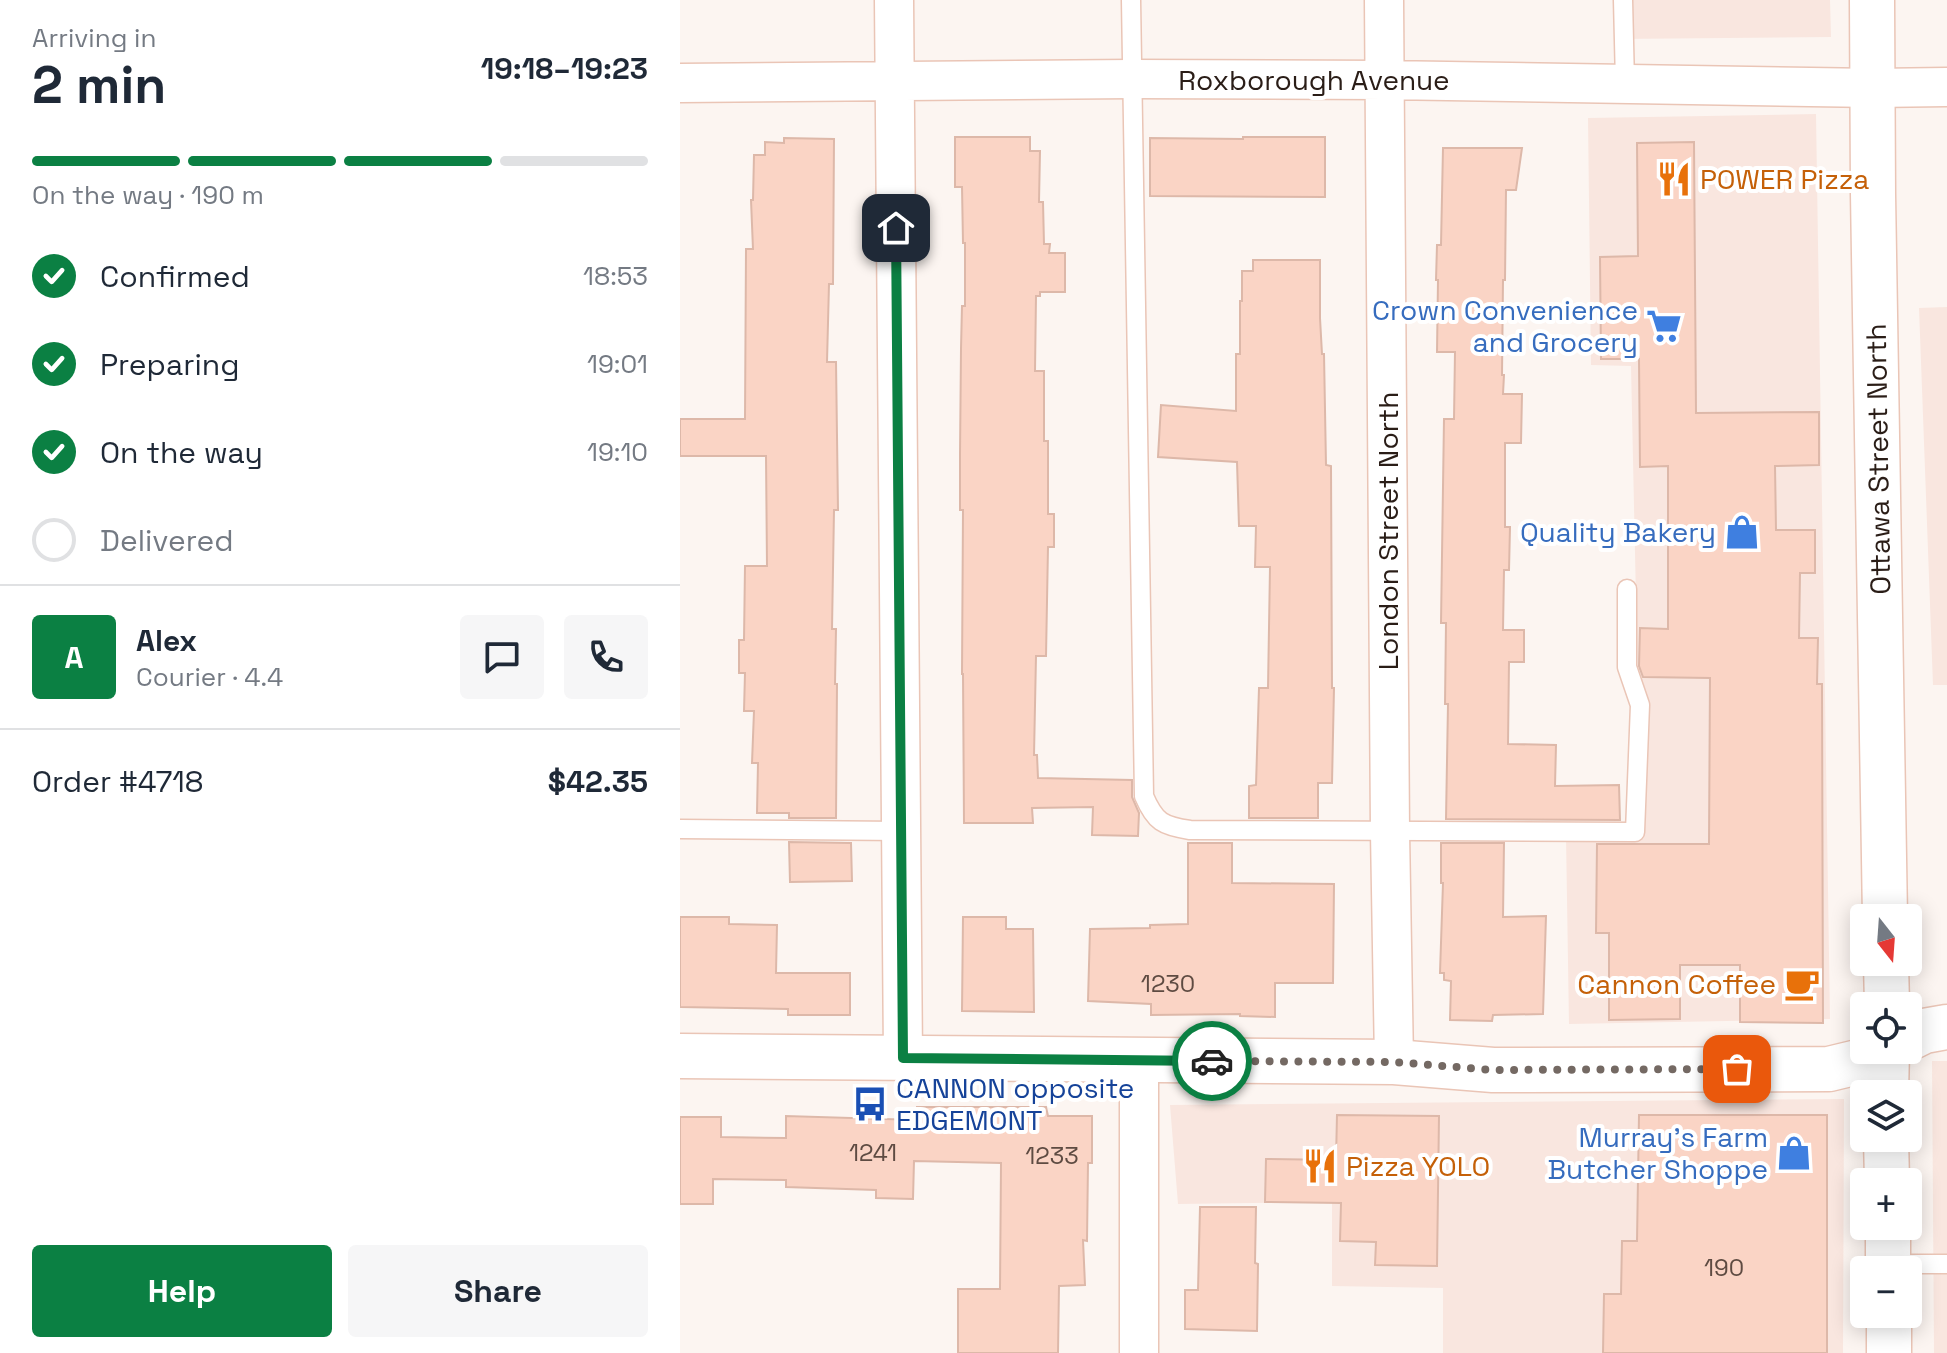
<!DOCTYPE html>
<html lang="en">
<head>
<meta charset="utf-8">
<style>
	:root { --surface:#fff; --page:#f6f6f7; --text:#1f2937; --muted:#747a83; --line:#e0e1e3; --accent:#0b8043 }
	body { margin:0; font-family:"Space Grotesk",sans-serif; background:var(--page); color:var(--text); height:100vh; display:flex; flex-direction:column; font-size:30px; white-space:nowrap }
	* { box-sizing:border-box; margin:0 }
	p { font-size:26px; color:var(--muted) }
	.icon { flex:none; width:44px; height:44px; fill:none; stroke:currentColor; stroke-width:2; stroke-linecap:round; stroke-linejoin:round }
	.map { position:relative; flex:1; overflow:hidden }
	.drawer { display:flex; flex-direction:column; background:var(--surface); width:680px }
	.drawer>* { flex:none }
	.needle { width:52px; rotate:163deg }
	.buttons { position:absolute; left:1170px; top:904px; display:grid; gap:16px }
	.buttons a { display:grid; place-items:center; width:72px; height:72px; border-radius:8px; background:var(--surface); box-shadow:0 4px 20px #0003; font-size:40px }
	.pin { position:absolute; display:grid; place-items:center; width:68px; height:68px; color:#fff; margin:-34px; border-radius:16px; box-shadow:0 4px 12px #0006 }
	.courier { position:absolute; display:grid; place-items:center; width:80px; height:80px; margin:-40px; border:6px solid #0b8043; border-radius:50%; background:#fff; color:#222; box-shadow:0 2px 10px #0007 }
	.summary em { font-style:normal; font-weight:800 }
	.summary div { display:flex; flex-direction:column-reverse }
	.summary { display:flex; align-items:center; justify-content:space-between; height:136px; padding:0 32px }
	h1 { font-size:52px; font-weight:800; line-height:60px }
	.bar { display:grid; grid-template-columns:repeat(4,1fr); gap:12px 8px; align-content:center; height:96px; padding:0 32px }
	.bar i { height:10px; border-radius:6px; background:var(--line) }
	.bar .on { background:var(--accent) }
	.bar p { grid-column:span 4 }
	.line { display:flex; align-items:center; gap:20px; padding:0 32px; border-top:2px solid var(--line) }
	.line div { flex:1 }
	.round { display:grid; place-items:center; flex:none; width:84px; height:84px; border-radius:8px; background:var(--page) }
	ol { padding:0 32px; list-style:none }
	li { display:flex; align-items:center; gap:24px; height:88px }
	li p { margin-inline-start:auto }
	li .icon { padding:8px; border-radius:50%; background:var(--accent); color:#fff; stroke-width:4 }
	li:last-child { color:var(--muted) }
	li i { width:44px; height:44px; border:4px solid var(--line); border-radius:50% }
	.action { display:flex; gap:16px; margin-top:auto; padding:16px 32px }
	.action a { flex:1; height:92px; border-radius:8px; background:var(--accent); color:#fff; font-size:32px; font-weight:800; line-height:92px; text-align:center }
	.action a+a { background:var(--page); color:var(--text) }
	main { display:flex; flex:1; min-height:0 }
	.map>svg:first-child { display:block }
	.built { fill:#f9e6df }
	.building { fill:#fad4c5; stroke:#ddb8a9; stroke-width:2 }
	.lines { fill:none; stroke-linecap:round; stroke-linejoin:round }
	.service-casing { stroke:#eac5b6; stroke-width:21 }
	.minor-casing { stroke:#eac5b6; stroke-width:41 }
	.tertiary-casing { stroke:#eac5b6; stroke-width:47 }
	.secondary-casing { stroke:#eac5b6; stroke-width:47 }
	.service { stroke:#fff; stroke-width:18 }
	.minor { stroke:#fff; stroke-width:38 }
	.tertiary { stroke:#fff; stroke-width:44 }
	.secondary { stroke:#fff; stroke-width:44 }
	.done { stroke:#746963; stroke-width:8; stroke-dasharray:0 14.4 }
	.route { stroke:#0b8043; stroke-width:10 }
	.labels { text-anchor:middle; stroke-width:8; stroke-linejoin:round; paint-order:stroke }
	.number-label { font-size:24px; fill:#5e4b42 }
	.street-label { font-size:28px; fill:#2a1d17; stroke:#fff }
	.food-label { font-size:28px; fill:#c56008; stroke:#fff; text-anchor:start }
	.shop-label { font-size:28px; fill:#366cbe; stroke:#fff; text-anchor:end }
	.transit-label { font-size:28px; fill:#164399; stroke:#fff; text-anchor:start }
</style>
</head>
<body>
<main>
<section class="drawer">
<div class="summary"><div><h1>2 min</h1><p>Arriving in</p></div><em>19:18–19:23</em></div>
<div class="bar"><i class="on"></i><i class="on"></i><i class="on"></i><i></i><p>On the way · 190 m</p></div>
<ol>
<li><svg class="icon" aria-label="check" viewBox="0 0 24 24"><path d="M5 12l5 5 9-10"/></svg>Confirmed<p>18:53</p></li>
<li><svg class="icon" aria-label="check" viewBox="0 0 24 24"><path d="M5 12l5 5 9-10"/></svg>Preparing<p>19:01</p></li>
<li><svg class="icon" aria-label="check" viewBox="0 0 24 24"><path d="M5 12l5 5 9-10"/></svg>On the way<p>19:10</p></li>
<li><i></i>Delivered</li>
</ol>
<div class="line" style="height:144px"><b class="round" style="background:var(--accent);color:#fff">A</b><div><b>Alex</b><p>Courier · 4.4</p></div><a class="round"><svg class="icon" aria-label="chat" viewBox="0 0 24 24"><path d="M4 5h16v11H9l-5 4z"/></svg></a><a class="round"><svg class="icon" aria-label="phone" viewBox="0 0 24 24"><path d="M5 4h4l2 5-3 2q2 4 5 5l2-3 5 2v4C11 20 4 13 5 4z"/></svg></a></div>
<div class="line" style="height:104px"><div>Order #4718</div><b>$42.35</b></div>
<div class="action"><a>Help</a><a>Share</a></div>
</section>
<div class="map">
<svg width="1267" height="1353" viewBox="0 0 1267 1353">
	<rect width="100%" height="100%" fill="#fcf5f1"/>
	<path class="built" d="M938,0H1150L1151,37L938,39Z
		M1136,114L1150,1019L889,1024L886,836L961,833L951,366L911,365L908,118Z
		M1267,307V685H1253L1239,308Z
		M1252,1061H1267V1353H1254Z
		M1164,1099L1163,1353H763V1288L652,1286V1202L498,1204L490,1105Z"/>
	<path class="building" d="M275,137H350V151H360L359,202H363L364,244H370L369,253H385V292H360V296H356L355,371H364V441H368V514H374V547H368L366,656H356L354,755H357L358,778L452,780V797L459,813L458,836L412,835L413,807L352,808L353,823H284L283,674H282L283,510H280V454L281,349L282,306H285V243H283L282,187H275Z
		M563,137H645V197L470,196V138L563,139Z
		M104,138L154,139L153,284H149L147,362H156L158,510H154L152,629H156L155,684H157L156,818H109V813H77L78,763H72L74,711H64L65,673H59V640H64L65,566H87L86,456H0V419H65L66,249H73L71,200H73L74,155H85V142L104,143Z
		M1014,142L1016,413L1139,412V465L1095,466L1096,530H1135V573H1120L1119,638H1138L1137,684H1142L1143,1023L1060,1022V965H1000V1019L929,1020V933H916L917,844H1029L1030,678L963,677L959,666L960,628L988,629V466L960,467L959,359H921L920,257L958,256L957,143Z
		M763,148H842L836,190H826L825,280H823L822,375H824L823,394H842L841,443H825V527H830L829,570H824L823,630H844V662H829L828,744L876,745L875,786L939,785L940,820L766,819L768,704H765L766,623H761L764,419H774L775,352H757L758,280H756L757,245H761Z
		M573,260H640V318L642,354H644L646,465L651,466L652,688H654L652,783H638V818H569V786L576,785L579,688H588L590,567H575L576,526H559L557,462L478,457L481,405L556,411V354H560V301H562V271H573Z
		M109,842L171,843L172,881L110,882Z
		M508,843H552V883L654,884L653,983H595V1017L560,1016V1014L471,1015V1004L408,1001L410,929L470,928V925L508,924Z
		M761,843H824L823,917L866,916L863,1014L813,1015L812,1021L770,1020L771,981L764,980V973H760L763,883H761Z
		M0,917H49V924L97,925L96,973H170V1015H108V1009L0,1007Z
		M283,917H326V929H353L354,1012L282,1011Z
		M237,1107H366L368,1116H412V1163H408L407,1241L403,1240L405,1285L379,1286L378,1353H278V1289H320L321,1163L234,1161L233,1199L196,1198V1190L106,1187V1180L33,1179V1204H0V1117H41V1137L106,1138V1116L237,1120Z
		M657,1115L759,1116L757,1266L695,1265L696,1242L660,1241L661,1203L585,1202L586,1159L656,1160Z
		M959,1115H1147V1353H923L924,1294H941L942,1241H957Z
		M520,1207H576L575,1263L578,1264L577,1331L505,1329V1290H518Z"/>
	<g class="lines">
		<g class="service-casing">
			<path id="service" d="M451,0L464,796C475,822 483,826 510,830L955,832L960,705L947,667V589
				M943,0L945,83
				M0,829L221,831
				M1208,1264H1267"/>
		</g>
		<g class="minor-casing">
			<path id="minor" d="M214,0L223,1058
				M704,0L710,832L714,1062
				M0,83L452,79L705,80L1194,88L1267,87
				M459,1353V1061"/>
		</g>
		<g class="tertiary-casing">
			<path id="tertiary" d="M0,1056L714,1062L813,1070L1149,1069L1178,1062L1206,1050"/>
		</g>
		<g class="secondary-casing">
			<path id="secondary" d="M1192,0L1193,194L1205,918
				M1206,962L1207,1006
				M1228,1039L1244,1031L1267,1027
				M1206,1094L1207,1050
				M1206,1138L1207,1182
				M1208,1226V1270
				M1209,1314V1353"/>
		</g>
		<use href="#service" class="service"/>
		<use href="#minor" class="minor"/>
		<use href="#tertiary" class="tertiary"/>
		<use href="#secondary" class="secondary"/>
	</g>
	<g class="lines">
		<path class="done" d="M532,1061L714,1062L813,1070L1057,1069"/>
		<path class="route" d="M216,228L223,1058L532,1061"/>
	</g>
	<defs>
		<g id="restaurant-bare" transform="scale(2.76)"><path d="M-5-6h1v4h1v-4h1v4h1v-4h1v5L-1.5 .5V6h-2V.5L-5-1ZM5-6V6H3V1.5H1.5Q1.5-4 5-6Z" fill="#e8710a" stroke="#fff" stroke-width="2.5" paint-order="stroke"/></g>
		<g id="supermarket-bare" transform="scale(2.76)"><path d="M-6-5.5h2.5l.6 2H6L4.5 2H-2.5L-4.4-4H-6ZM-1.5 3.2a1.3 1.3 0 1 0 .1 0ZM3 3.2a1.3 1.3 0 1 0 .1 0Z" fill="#3f7fe0" stroke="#fff" stroke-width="2.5" paint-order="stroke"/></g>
		<g id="shop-bare" transform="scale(2.76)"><path d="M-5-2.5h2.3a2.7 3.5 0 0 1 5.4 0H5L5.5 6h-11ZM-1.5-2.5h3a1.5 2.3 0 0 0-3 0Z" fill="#3f7fe0" stroke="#fff" stroke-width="2.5" paint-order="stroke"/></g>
		<g id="cafe-bare" transform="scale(2.76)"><path d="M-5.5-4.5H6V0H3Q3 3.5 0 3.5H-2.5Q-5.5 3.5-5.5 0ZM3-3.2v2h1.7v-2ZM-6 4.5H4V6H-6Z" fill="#e8710a" stroke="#fff" stroke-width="2.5" paint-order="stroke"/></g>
		<g id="bus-bare" transform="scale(2.76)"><path d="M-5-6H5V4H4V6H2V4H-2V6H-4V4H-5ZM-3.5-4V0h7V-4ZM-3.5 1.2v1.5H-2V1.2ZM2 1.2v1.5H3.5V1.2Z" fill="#1a4fb4" stroke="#fff" stroke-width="2.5" paint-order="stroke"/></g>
	</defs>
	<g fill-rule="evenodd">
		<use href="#restaurant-bare" x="994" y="179"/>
		<use href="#supermarket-bare" x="984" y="326"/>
		<use href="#shop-bare" x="1062" y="532"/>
		<use href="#cafe-bare" x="1122" y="984"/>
		<use href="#bus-bare" x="190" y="1104"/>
		<use href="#shop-bare" x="1114" y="1153"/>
		<use href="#restaurant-bare" x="640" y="1166"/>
	</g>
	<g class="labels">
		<g class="number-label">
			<text x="488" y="992">1230</text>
			<text x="193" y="1161">1241</text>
			<text x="372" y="1164">1233</text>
			<text x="1044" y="1276">190</text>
		</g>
		<g class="street-label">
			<text x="634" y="90">Roxborough Avenue</text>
			<text transform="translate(1198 459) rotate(-91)" y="10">Ottawa Street North</text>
			<text transform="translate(708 531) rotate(-90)" y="10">London Street North</text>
		</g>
		<g class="food-label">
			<text x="1020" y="189">POWER Pizza</text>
			<text x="1096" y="994" text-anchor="end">Cannon Coffee</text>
			<text x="666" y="1176">Pizza YOLO</text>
		</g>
		<g class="shop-label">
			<text x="958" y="320">Crown Convenience<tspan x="958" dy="32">and Grocery</tspan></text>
			<text x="1036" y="542">Quality Bakery</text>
			<text x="1088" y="1147">Murray's Farm<tspan x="1088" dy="32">Butcher Shoppe</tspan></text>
		</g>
		<g class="transit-label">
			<text x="216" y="1098">CANNON opposite<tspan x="216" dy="32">EDGEMONT</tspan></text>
		</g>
	</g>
</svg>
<div class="buttons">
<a><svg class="needle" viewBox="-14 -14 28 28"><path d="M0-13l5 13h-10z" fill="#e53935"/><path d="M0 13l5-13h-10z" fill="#747a83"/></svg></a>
<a><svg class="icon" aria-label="locate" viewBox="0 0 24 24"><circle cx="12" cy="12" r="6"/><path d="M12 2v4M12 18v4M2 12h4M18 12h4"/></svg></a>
<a><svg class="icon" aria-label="layers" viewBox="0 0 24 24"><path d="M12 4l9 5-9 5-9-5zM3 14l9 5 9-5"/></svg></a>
<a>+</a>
<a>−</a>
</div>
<div class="pin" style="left:1057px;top:1069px;background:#ea580c"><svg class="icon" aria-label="bag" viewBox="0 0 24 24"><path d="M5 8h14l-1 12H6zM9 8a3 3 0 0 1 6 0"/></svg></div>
<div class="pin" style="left:216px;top:228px;background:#1f2937"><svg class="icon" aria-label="home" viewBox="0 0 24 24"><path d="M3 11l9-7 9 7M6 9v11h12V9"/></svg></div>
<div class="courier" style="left:532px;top:1061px"><svg class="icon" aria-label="car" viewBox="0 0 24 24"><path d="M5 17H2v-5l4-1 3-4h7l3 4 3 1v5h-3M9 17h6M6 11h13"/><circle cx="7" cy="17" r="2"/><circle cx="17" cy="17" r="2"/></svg></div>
</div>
</main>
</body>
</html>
